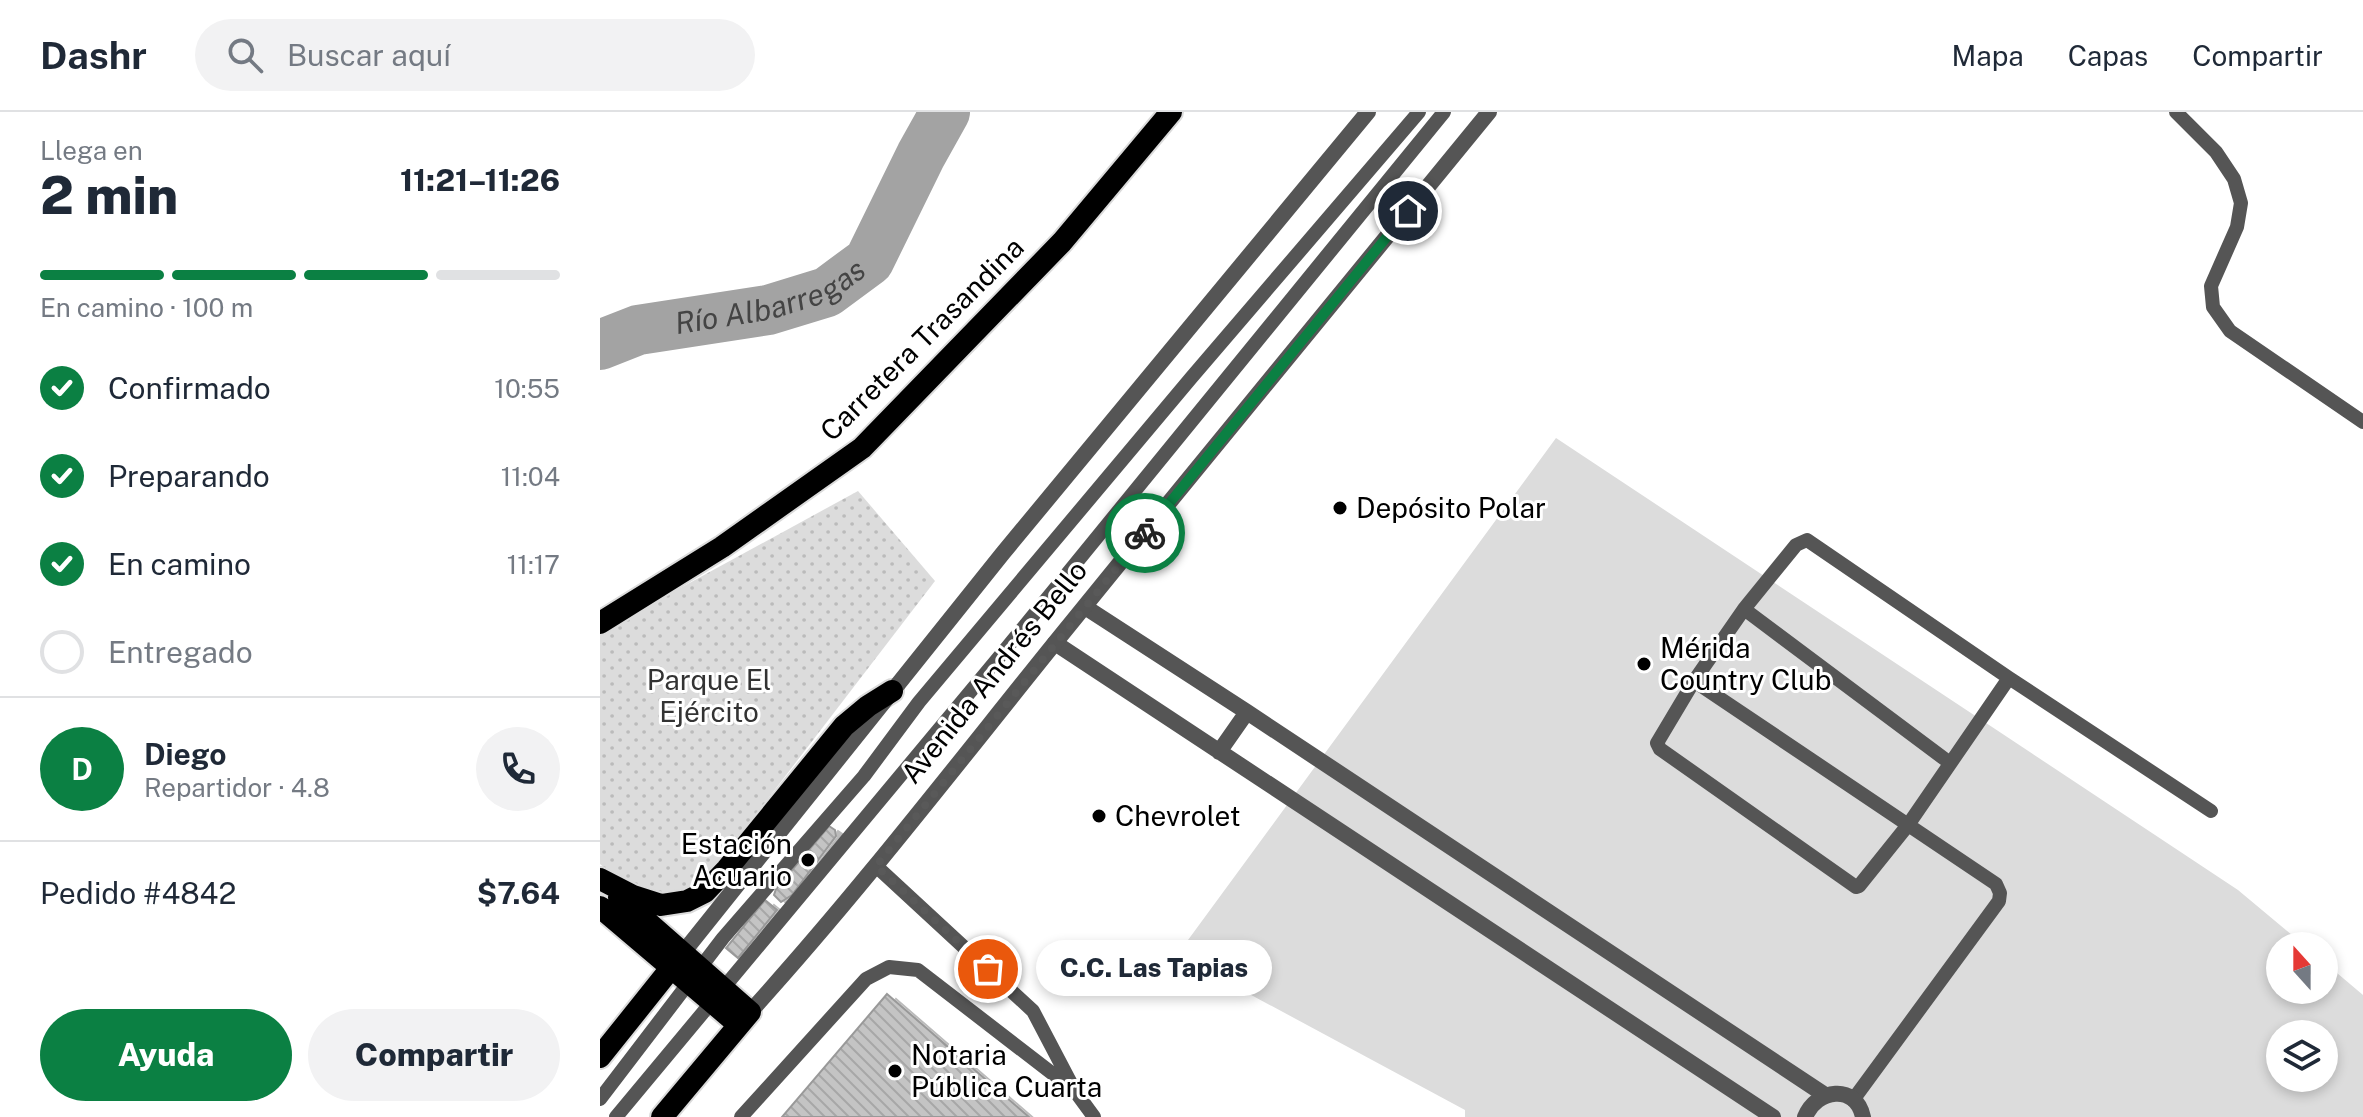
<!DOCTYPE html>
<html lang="es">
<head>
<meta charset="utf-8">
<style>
	:root { --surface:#fff; --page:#f2f2f3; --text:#1f2937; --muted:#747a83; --line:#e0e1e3; --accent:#0b8043 }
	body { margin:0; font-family:"Public Sans",sans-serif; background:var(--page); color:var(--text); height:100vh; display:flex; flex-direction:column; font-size:30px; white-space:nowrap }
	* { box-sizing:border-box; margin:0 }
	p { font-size:26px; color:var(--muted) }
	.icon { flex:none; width:44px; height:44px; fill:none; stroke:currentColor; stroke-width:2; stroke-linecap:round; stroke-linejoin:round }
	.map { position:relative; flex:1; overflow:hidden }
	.sheet { display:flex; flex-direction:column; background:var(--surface); width:600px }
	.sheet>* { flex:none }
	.needle { width:52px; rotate:339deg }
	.buttons { position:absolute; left:1666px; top:820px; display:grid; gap:16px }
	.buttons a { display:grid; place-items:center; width:72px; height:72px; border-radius:50%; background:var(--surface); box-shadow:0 4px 12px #0003; font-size:40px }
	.pin { position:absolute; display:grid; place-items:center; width:68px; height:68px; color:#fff; margin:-34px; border:4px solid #fff; border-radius:50%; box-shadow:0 2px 8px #0007 }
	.courier { position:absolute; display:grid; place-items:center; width:80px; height:80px; margin:-40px; border:6px solid #0b8043; border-radius:50%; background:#fff; color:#222; box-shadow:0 2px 10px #0007 }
	.bubble { position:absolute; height:56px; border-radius:28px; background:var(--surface); box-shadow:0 4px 12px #0003; font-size:26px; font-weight:800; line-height:56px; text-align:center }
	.head em { font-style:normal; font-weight:800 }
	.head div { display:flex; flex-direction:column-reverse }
	.head { display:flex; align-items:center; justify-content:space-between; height:136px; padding:0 40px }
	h1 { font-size:52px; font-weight:800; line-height:60px }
	.bar { display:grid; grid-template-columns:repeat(4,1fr); gap:12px 8px; align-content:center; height:96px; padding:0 40px }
	.bar i { height:10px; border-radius:6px; background:var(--line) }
	.bar .on { background:var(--accent) }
	.bar p { grid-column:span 4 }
	.line { display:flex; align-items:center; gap:20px; padding:0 40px; border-top:2px solid var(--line) }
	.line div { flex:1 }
	.round { display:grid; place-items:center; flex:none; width:84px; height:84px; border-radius:42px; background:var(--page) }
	ol { padding:0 40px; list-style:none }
	li { display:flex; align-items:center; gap:24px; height:88px }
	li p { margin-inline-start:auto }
	li .icon { padding:8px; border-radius:50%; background:var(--accent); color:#fff; stroke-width:4 }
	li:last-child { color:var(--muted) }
	li i { width:44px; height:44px; border:4px solid var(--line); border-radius:50% }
	.button { display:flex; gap:16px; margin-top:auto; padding:16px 40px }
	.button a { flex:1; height:92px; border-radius:48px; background:var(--accent); color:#fff; font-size:32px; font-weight:800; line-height:92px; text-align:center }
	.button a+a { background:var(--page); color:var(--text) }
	header { display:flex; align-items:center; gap:48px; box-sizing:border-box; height:112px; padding:0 40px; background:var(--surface); border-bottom:2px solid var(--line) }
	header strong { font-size:38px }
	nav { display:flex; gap:44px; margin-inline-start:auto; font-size:28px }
	.search { width:560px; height:72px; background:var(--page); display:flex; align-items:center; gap:20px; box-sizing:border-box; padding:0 28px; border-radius:44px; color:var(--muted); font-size:30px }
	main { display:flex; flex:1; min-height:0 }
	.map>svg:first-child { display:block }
	.grass { fill:url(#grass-dots) }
	.pitch { fill:#dcdcdc; fill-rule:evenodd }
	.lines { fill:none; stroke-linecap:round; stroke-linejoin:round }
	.river { stroke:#a3a3a3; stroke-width:50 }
	.building { fill:url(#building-back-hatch); stroke:#999; stroke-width:2; filter:url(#shadow) }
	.trunk-casing { stroke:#dbdbdb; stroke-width:26 }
	.service { stroke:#555; stroke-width:14 }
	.minor { stroke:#555; stroke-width:16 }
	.tertiary { stroke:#555; stroke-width:16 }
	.trunk { stroke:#000; stroke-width:22 }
	.done { stroke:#595959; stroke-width:8; stroke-dasharray:0 14.4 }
	.route { stroke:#0b8043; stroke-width:10 }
	.poi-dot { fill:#000; stroke:#fff; stroke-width:3 }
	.labels { text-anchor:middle; stroke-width:6; stroke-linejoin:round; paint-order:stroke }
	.street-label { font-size:28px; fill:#000; stroke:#fff }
	.poi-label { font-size:28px; fill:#000; stroke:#fff; text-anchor:start }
	.park-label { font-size:28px; fill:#333; stroke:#fff }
	.water-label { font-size:30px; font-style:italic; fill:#444; stroke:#fff }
</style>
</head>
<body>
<header>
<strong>Dashr</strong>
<div class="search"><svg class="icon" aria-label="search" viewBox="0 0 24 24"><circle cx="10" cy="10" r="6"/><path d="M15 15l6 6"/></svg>Buscar aquí</div>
<nav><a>Mapa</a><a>Capas</a><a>Compartir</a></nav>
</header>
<main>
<section class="sheet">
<div class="head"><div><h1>2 min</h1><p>Llega en</p></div><em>11:21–11:26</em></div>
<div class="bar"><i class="on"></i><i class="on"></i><i class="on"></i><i></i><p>En camino · 100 m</p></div>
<ol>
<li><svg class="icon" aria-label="check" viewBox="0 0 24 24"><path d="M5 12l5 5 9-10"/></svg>Confirmado<p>10:55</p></li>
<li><svg class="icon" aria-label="check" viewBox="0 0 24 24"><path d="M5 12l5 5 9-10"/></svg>Preparando<p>11:04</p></li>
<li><svg class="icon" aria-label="check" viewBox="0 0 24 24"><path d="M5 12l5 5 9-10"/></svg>En camino<p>11:17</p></li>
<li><i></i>Entregado</li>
</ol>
<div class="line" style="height:144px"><b class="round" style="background:var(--accent);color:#fff">D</b><div><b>Diego</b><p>Repartidor · 4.8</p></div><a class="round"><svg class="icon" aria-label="phone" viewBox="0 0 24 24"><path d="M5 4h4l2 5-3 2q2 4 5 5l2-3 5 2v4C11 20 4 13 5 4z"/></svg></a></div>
<div class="line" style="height:104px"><div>Pedido #4842</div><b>$7.64</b></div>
<div class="button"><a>Ayuda</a><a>Compartir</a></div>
</section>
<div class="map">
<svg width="1763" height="1005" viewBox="0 0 1763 1005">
	<defs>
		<pattern id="grass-dots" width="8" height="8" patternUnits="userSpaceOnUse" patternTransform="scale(2)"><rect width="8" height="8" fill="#dcdcdc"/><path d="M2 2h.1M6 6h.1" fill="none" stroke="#bbb" stroke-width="1.8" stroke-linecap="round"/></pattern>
		<pattern id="building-back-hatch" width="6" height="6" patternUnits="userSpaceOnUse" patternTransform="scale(2)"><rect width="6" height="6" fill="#c4c4c4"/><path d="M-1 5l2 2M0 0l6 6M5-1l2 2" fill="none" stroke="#a7a7a7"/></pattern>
		<filter id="shadow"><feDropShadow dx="9" dy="5" stdDeviation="0" flood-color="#0004"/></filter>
	</defs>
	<rect width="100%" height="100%" fill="#fff"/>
	<path class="grass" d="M258,379L335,469L111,761L99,773L71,784L32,779L0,752V524L18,510Z"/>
	<path class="pitch" d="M956,326L1638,778L1705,834H1680V878H1724V850L1763,883V1005H865V998L577,843ZM1680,922H1724V966H1680Z"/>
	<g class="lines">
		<path class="river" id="s1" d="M0,233L38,218L168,198L227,180L269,149L321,43L345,0"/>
	</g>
	<path class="building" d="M229,714L235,718L236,724L192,783L181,790L174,783L176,777Z
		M165,788L177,798L138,846L126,836Z
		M287,882L429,1005H182Z"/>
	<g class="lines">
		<g class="trunk-casing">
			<path id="trunk" d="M0,511L122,435L262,336L462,130L571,0
				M0,767L33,784L61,793L87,789L105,780L127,757L244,614L268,594L292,579
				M19,785L150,900L62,1005
				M0,795L139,913
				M0,945L79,846"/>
		</g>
		<path class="service" d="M1576,0L1616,40L1634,67L1641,91L1637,115L1611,174L1613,195L1630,219L1763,310
			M1144,497L1350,651
			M1409,566L1308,713L1259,774L1256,775L1060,637L1057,631L1094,569L1144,497L1196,433L1207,428L1409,566L1611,699
			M1094,569L1396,772L1400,781L1399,789L1253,988
			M276,754L433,899L475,979L494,1005
			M0,987L123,826L264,664L319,590L591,266L819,0
			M16,1005L405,538L844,0
			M141,1005L266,867L289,855L318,858L475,979"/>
		<path class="minor" d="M485,495L647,600L1225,983
			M455,531L1173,1005
			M619,640L647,600
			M1205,1005C1216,977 1256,971 1263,1005"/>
		<path class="tertiary" d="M82,842L403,441L768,0
			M150,900C257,782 354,656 454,532C598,354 744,178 889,0"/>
		<use href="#trunk" class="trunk"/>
	</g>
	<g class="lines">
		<path class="done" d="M388,857L276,754L545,421"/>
		<path class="route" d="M545,421L808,99"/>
	</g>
	<g class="poi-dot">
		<circle cx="740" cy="396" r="8"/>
		<circle cx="1044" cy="552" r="8"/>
		<circle cx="499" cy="704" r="8"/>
		<circle cx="208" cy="748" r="8"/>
		<circle cx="295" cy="959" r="8"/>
	</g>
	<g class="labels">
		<g class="street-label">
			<text transform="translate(322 227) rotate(-45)" y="10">Carretera Trasandina</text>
			<text transform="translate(394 560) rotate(-51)" y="10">Avenida Andrés Bello</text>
		</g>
		<g class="poi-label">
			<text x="756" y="406">Depósito Polar</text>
			<text x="1060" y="546">Mérida<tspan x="1060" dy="32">Country Club</tspan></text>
			<text x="515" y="714">Chevrolet</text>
			<text x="192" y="742" text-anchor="end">Estación<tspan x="192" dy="32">Acuario</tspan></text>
			<text x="311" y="953">Notaria<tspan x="311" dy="32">Pública Cuarta</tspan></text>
		</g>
		<g class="park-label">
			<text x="109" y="578">Parque El<tspan x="109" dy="32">Ejército</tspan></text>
		</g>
		<g class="water-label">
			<text dy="10" stroke="none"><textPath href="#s1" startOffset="178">Río Albarregas</textPath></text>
		</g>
	</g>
</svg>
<div class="buttons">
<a><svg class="needle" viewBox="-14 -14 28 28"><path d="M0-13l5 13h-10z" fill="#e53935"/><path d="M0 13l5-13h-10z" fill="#747a83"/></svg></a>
<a><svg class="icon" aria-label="layers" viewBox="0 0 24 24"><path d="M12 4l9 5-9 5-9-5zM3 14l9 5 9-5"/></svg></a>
</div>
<div class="pin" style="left:388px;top:857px;background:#ea580c"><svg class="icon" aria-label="bag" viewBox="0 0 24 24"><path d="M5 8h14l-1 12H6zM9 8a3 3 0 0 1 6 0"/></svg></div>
<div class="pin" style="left:808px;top:99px;background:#1f2937"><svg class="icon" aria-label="home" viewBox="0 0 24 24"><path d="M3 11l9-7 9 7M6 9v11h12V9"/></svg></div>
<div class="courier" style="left:545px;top:421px"><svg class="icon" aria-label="bike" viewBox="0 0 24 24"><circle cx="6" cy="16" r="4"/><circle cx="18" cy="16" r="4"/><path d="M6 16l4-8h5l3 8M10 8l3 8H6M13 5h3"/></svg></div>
<div class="bubble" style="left:436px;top:828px;width:236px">C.C. Las Tapias</div>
</div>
</main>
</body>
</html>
